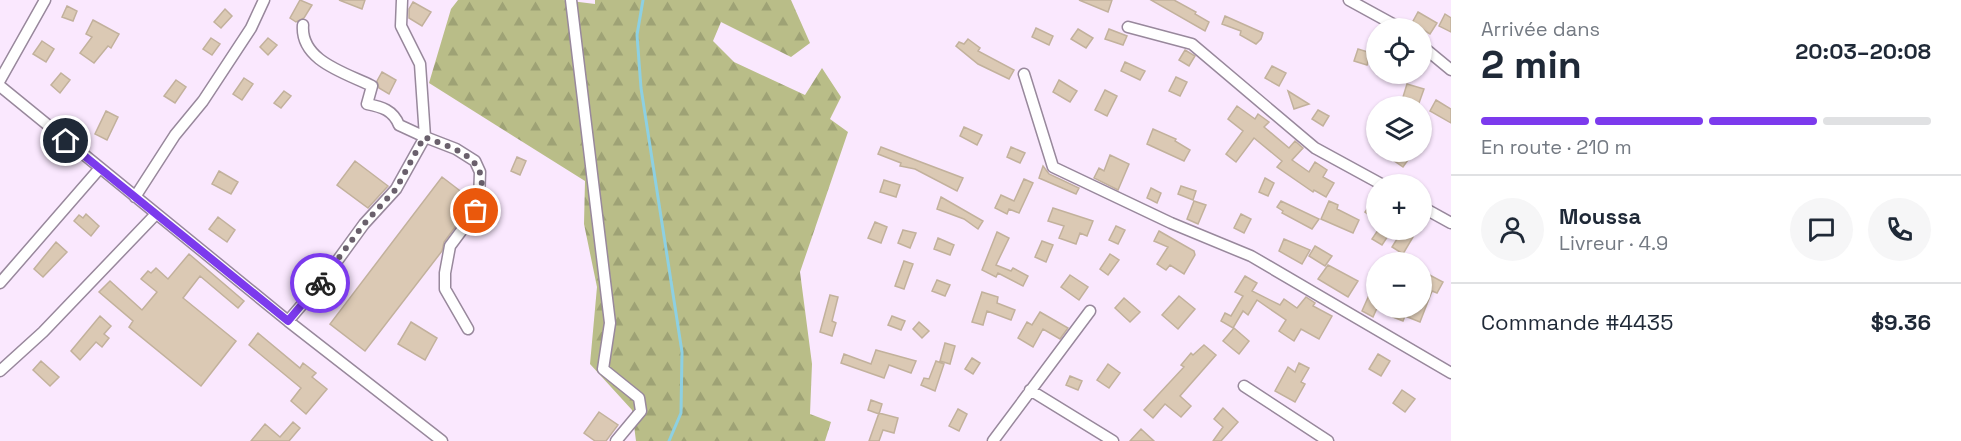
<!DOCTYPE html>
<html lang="fr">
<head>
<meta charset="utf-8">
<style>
	:root { --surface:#fff; --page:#f6f6f7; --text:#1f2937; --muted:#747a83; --line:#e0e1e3; --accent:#7c3aed }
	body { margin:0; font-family:"Space Grotesk",sans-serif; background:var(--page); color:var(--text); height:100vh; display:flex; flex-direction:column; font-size:22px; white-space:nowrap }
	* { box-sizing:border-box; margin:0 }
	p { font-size:20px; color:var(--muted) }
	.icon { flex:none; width:33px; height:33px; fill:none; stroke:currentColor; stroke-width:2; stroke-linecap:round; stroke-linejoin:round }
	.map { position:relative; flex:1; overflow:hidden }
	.sheet { display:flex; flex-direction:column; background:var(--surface); width:510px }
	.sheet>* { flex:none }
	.fabs { position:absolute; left:1366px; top:18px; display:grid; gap:12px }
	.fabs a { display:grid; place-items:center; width:66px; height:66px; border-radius:50%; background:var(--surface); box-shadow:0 2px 4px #0004; font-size:30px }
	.pin { position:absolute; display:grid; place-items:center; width:51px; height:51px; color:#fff; margin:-26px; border:3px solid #fff; border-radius:50%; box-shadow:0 2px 6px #0007 }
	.courier { position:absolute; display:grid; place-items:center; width:60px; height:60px; margin:-30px; border:4px solid #7c3aed; border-radius:50%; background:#fff; color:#222; box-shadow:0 2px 8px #0007 }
	.head em { font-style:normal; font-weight:600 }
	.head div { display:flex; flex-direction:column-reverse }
	.head { display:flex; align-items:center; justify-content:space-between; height:102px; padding:0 30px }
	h1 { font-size:39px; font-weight:600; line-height:45px }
	.bar { display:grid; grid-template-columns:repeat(4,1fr); gap:9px 6px; align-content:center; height:72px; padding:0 30px }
	.bar i { height:8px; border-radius:4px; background:var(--line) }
	.bar .on { background:var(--accent) }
	.bar p { grid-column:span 4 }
	.line { display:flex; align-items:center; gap:15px; padding:0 30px; border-top:2px solid var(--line) }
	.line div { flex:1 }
	.round { display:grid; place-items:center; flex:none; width:63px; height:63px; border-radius:32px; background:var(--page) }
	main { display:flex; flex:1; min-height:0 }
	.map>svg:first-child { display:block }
	.forest { fill:url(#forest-firs) }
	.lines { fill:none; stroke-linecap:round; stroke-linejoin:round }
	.stream { stroke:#8dd0e2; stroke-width:3 }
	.building { fill:#dbc9b4; stroke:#c2b19c; stroke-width:1.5 }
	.minor-casing { stroke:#98889c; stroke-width:13 }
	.minor { stroke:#fff; stroke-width:10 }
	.done { stroke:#6a606c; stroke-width:6; stroke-dasharray:0 10.8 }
	.route { stroke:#7c3aed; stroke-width:8 }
</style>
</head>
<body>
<main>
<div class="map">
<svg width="1451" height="441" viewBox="0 0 1451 441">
	<defs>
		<pattern id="forest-firs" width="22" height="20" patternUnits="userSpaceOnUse" patternTransform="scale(1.5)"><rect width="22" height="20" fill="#b9bd88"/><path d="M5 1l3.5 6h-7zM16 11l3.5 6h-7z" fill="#9ea275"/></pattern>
	</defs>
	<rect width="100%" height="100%" fill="#fae8fe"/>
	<path class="forest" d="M458,0H563L595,4V0H791L810,43L791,57L721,22L713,41L734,62L805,95L822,68L841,97L830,119L848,132L800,272L812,364L810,414L831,422L825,441H636L632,410L590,364L597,287L584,224L585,181L429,83L451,9Z"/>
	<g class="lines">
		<path class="stream" d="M643,0L637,35L641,88L682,352L681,413L669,441"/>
	</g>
	<path class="building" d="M300,0L312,5L304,18L296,22L290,18Z
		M339,0H365L362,9Z
		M1079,0H1112L1108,12Z
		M1151,0H1174L1196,12L1195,14L1209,22L1205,31Z
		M413,2L431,12L422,26L409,18V9Z
		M67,6L77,11L73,21L62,17Z
		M225,9L232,16L221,28L214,22Z
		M1418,12L1437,23L1430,34L1412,23Z
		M1445,14L1451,18V32L1439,26Z
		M1225,16L1263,33L1261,39L1256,44L1240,35L1241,31L1222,24Z
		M93,20L119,34L111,48L108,46L94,63L80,53L92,37L86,34Z
		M1036,28L1053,36L1049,45L1032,37Z
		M1078,29L1093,38L1086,48L1071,39Z
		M1109,29L1127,36L1123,45L1105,39Z
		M211,38L220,44L212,55L203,49Z
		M268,38L277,45L268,55L260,47Z
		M968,39L980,48L978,51L1014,70L1009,79L978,64L956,46L959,42L964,44Z
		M42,41L54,49L46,62L33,54Z
		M1358,49L1371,53L1367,65L1354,61Z
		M1185,50L1195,56L1189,66L1179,60Z
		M1125,62L1145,71L1140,80L1121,71Z
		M1272,66L1286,73L1279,86L1265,78Z
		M382,72L396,80L389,94L379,88L377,81Z
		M61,73L70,80L60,93L51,85Z
		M1176,77L1187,82L1180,96L1169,91Z
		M244,78L253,84L242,100L233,94Z
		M176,80L186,87L175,103L164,96Z
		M1059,80L1077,91L1070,102L1053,92Z
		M1407,84L1424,89L1419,103L1403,97Z
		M1105,90L1117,96L1107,116L1095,110Z
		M284,91L291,96L281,108L274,103Z
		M1288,91L1309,104L1294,109Z
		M1436,100L1451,109V123L1430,111Z
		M1237,106L1255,119L1258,114L1269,122L1264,127L1289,148L1295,141L1303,148L1292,160L1309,172L1315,162L1327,170L1323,177L1334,183L1326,197L1314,190L1313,192L1277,167L1282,161L1254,138L1236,162L1226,154L1243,131L1228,119Z
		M1318,110L1329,116L1323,126L1312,119Z
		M106,111L118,117L107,140L95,134Z
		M964,127L982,135L977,145L960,136Z
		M1153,129L1176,139L1175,141L1190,150L1184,161L1147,144Z
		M881,147L963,178L957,191L915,169L900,166L901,163L878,154Z
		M1011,147L1025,153L1020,163L1007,157Z
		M1399,152L1410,157L1403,167L1393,160Z
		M1110,155L1129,164L1118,190L1094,178L1099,168L1104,171Z
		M517,157L526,161L520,175L511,171Z
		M355,161L388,186L368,208L337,185Z
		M1043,166L1049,174L1079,188L1076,194L1039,178Z
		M219,171L238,182L231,194L212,184Z
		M442,177L472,200L469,208L444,242L442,251L365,351L330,324Z
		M1265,178L1274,183L1268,196L1259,192Z
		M1024,179L1033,183L1019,213L1009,209L1007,214L995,208L1001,195L1014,201Z
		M884,180L900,185L896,197L880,192Z
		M1181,186L1196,191L1193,200L1178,194Z
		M1151,188L1161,193L1157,203L1147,198Z
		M1377,195V212L1373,218L1365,212Z
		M941,197L983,221L978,229L964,219L937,209Z
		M1194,201L1206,205L1198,224L1187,219Z
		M1281,201L1319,219L1312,229L1282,213L1283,211L1277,207Z
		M1329,201L1338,205L1337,209L1359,220L1353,233L1321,219Z
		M1053,208L1093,221L1087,236L1080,233L1076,244L1059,238L1064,226L1048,221Z
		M86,214L99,226L91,236L74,221L79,215L83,218Z
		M1241,214L1251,219L1244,233L1234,228Z
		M218,217L235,230L227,242L209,229Z
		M875,222L887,227L881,243L868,238Z
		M1116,226L1125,230L1118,244L1109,240Z
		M903,230L916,233L910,248L898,243Z
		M1378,230H1392L1382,245L1372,239Z
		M1159,231L1194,251L1195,255L1184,274L1170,265L1166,270L1157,264L1168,247L1154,241Z
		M1402,231L1413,237L1403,254L1392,247Z
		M997,232L1009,238L996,265L1011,271L1013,268L1028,276L1023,286L998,273L996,277L982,270Z
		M938,238L954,245L950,255L934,249Z
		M1284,239L1310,250L1302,264L1279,251Z
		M1042,241L1053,245L1046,262L1035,257Z
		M56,242L67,252L43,277L34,269Z
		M1315,246L1332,256L1325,266L1309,256Z
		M189,254L244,301L238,308L200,276L183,298L236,341L201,386L129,327L133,321L99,292L110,281L142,310L157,292L141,279L148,271L151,273L156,268L168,279Z
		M1110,254L1119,260L1108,275L1100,269Z
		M904,261L913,264L904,289L895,286Z
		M1328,265L1358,281L1348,297L1318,279Z
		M1422,271L1443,282L1437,293L1432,291L1420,322L1405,316L1403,321L1393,317L1395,312L1385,308H1422Z
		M1070,275L1088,287L1079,300L1061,287Z
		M1245,276L1257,283L1252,291L1280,305L1284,299L1297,308L1306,297L1315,303L1313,306L1332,316L1319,339L1301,329L1294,341L1279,331L1286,320L1257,300L1248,315L1243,311L1233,328L1221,321L1225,313L1231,316L1243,296L1235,292Z
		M937,280L950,285L945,296L932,291Z
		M982,292L998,297L997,303L1015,310L1011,320L987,311L983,325L972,322Z
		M1370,293L1377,296V308L1373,317L1362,311Z
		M830,295L838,297L832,321L836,323L832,336L820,332Z
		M1179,296L1195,309L1178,329L1162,315Z
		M1124,298L1140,312L1130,322L1115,308Z
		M1040,312L1068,328L1060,339L1043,329L1033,347L1018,338L1027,322L1032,325Z
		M100,316L111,326L104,334L109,338L102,347L96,342L80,360L71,351Z
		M892,316L905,321L901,330L888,325Z
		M411,322L437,338L425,360L398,344Z
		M919,322L929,331L922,338L913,329Z
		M1234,328L1249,341L1239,354L1223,341Z
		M258,333L300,368L303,363L316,373L312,377L327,389L306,414L291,401L301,388L249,345Z
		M945,343L955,346L950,364L940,361Z
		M1204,345L1216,355L1180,396L1191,406L1181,417L1165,404L1153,418L1144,410L1184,367L1181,365L1191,353L1193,355Z
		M876,350L916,361L911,373L889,365L884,378L841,363L844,354L871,364Z
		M1378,354L1390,361L1381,376L1369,369Z
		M972,358L980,363L973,374L965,369Z
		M41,361L59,377L50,386L33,370Z
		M936,361L944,364L935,391L921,385L924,378L929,379Z
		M1299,363L1309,368L1301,382L1305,384L1295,402L1275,391L1288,367L1295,372Z
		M1108,364L1120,373L1109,388L1097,380Z
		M1070,376L1082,381L1078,390L1066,385Z
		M1402,390L1415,399L1405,412L1393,403Z
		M871,400L882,404L879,414L868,410Z
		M1223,408L1238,422L1221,441H1213L1223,427L1214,419Z
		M958,409L967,414L959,431L949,426Z
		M599,412L618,425L606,441H595L584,433Z
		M879,413L898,418L894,433L883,430L879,441H869Z
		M293,422L300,428L289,441H251L265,424L280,437Z
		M1141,429L1154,441H1130Z"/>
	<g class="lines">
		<g class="minor-casing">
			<path id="minor" d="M402,0L401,26L420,64L425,137L456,149L475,161L480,172L479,201L476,211L450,246L445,273V289L468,329
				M571,0L610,323L603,369L639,398L641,411L616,441
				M1349,0L1400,28
				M1128,27L1192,44L1315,148L1381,184
				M1422,46L1451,70
				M1024,74L1053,167L1171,223L1251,256L1451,373
				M0,80L45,0
				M0,86L288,321L442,441
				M135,197L175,135L203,101L251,28L264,0
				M1422,207L1451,223
				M0,283L100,168
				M288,321L324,279L364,224L396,189L425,137L399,125C393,110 382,107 367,104L372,86C346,73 300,61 303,25
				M0,371L43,332L156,214
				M1244,386L1328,441
				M1030,390L1113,441
				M993,441L1090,311"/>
		</g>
		<use href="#minor" class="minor"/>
	</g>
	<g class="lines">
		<path class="done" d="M320,283L364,224L396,189L424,137C464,152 495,160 476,211"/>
		<path class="route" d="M66,141L288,321L320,283"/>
	</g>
</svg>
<div class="fabs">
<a><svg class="icon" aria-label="locate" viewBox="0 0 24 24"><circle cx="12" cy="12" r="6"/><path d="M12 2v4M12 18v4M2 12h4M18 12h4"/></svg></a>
<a><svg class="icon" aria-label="layers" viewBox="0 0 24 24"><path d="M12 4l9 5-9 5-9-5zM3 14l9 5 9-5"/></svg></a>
<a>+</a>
<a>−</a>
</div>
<div class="pin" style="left:476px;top:211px;background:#ea580c"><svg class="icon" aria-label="bag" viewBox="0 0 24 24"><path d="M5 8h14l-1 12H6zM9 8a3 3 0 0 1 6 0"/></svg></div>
<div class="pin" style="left:66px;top:141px;background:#1f2937"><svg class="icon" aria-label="home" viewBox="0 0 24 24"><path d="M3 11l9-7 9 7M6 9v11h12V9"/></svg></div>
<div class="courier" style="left:320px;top:283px"><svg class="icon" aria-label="bike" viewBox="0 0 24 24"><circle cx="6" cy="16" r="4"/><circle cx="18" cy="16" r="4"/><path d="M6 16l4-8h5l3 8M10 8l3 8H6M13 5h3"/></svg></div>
</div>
<section class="sheet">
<div class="head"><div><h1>2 min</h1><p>Arrivée dans</p></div><em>20:03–20:08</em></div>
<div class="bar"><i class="on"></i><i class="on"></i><i class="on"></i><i></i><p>En route · 210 m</p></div>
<div class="line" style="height:108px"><a class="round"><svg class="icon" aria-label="person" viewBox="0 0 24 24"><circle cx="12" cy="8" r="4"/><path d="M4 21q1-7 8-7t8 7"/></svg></a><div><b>Moussa</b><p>Livreur · 4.9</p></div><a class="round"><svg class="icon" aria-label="chat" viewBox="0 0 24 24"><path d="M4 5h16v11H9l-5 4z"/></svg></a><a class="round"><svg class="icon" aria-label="phone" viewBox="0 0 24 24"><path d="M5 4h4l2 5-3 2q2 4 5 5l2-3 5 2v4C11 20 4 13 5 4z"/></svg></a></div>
<div class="line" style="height:78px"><div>Commande #4435</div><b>$9.36</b></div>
</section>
</main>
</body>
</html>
